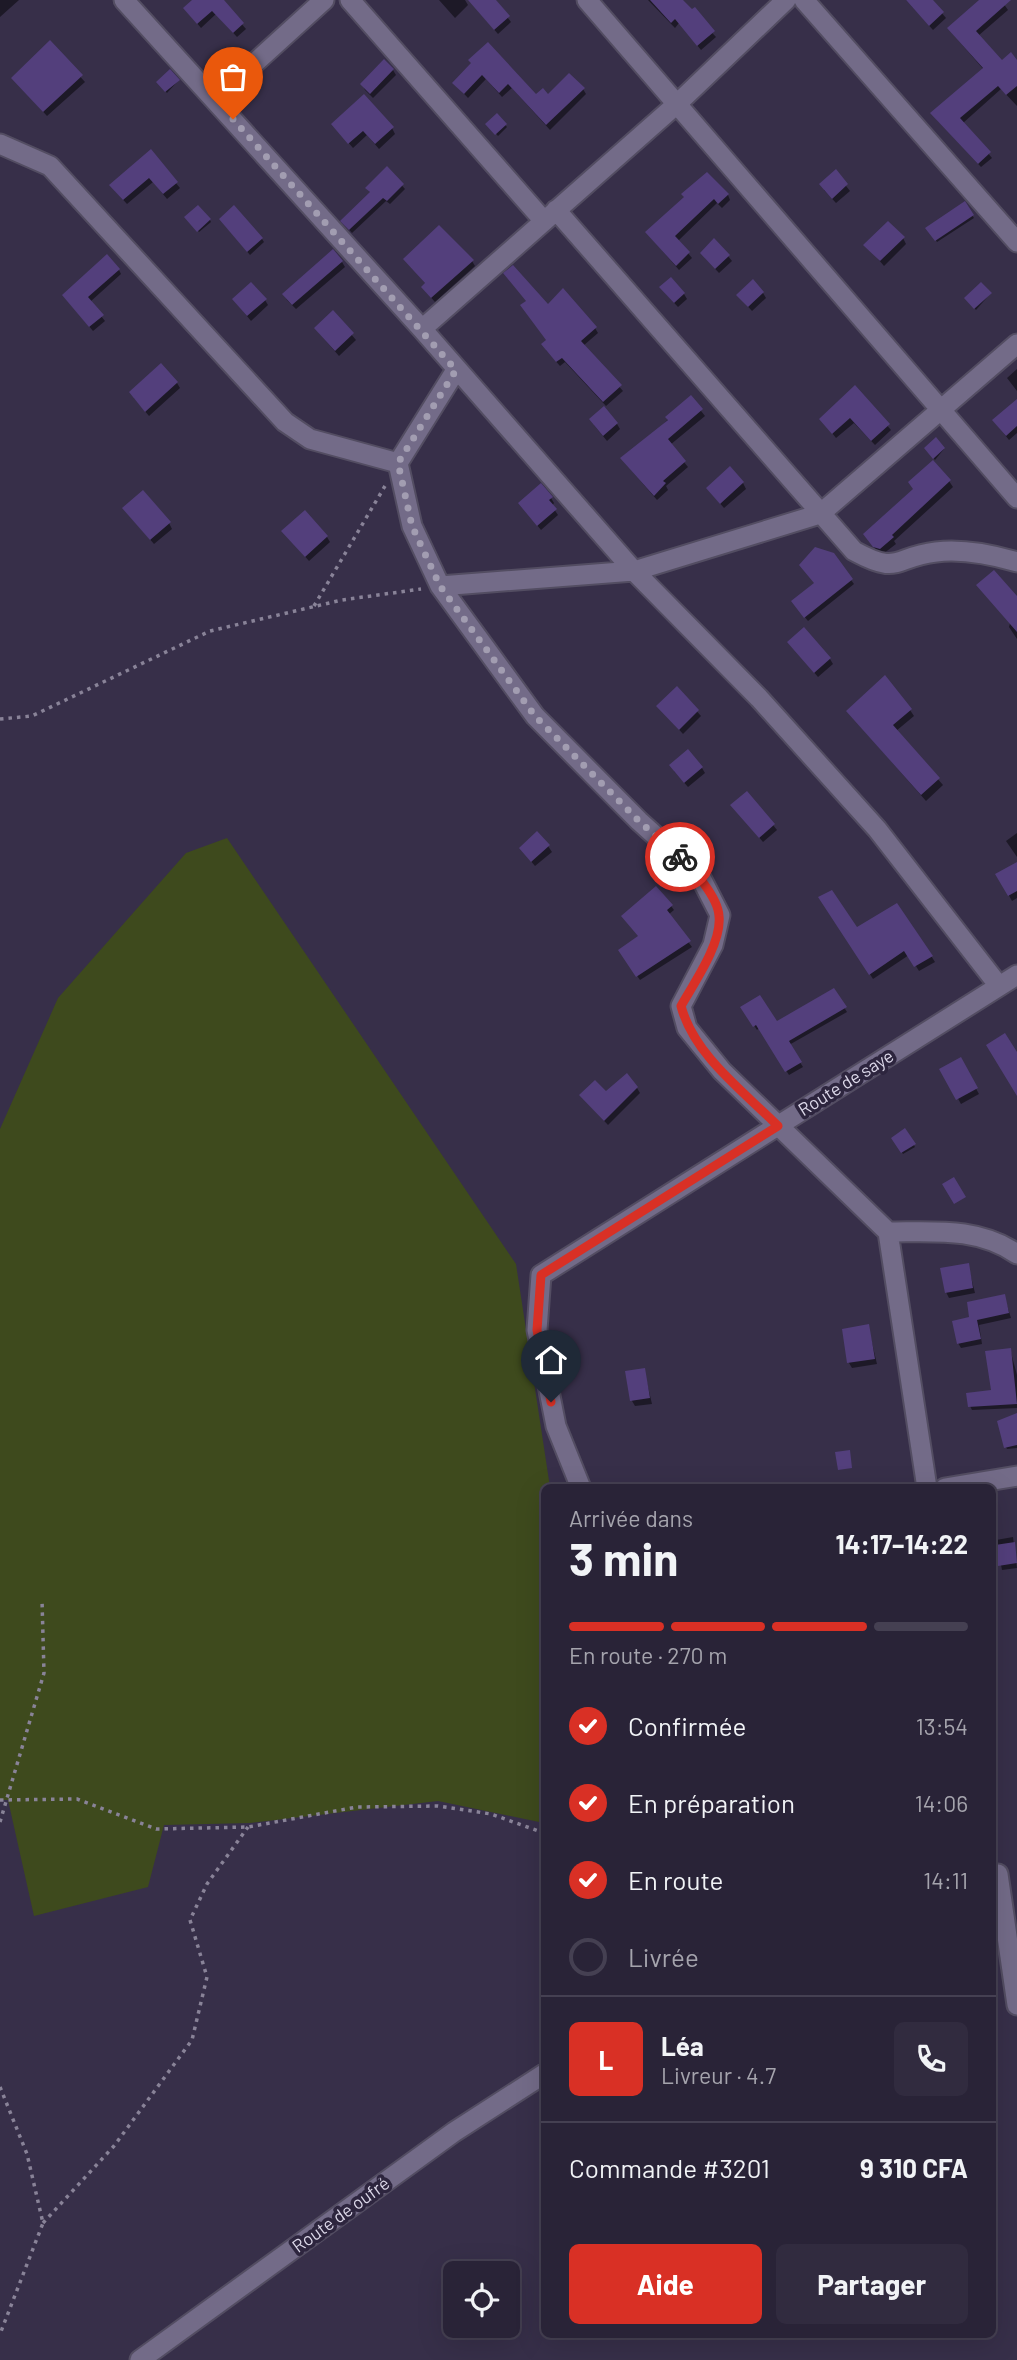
<!DOCTYPE html>
<html lang="fr">
<head>
<meta charset="utf-8">
<style>
	:root { --surface:#292337; --page:#312b3f; --text:#f1f3f6; --muted:#a5a4ad; --line:#454052; --accent:#d93025 }
	body { margin:0; font-family:Barlow,sans-serif; background:var(--page); color:var(--text); height:100vh; display:flex; flex-direction:column; font-size:26px; white-space:nowrap }
	* { box-sizing:border-box; margin:0 }
	p { font-size:23px; color:var(--muted) }
	.icon { flex:none; width:38px; height:38px; fill:none; stroke:currentColor; stroke-width:2; stroke-linecap:round; stroke-linejoin:round }
	.map { position:relative; flex:1; overflow:hidden }
	.side { position:absolute; left:541px; top:1484px; width:455px; height:854px; display:flex; flex-direction:column; background:var(--surface); border-radius:10px; box-shadow:0 7px 28px #0002,0 0 0 2px var(--line) }
	.side>* { flex:none }
	.fabs { position:absolute; left:443px; top:2261px; display:grid; gap:14px }
	.fabs a { display:grid; place-items:center; width:77px; height:77px; border-radius:10px; background:var(--surface); box-shadow:0 7px 28px #0002,0 0 0 2px var(--line); font-size:35px }
	.pin { position:absolute; display:grid; place-items:center; width:60px; height:60px; color:#fff; margin:-72px -30px; border-radius:50% 50% 50% 0; rotate:-45deg; box-shadow:0 0 7px #0007 }
	.pin .icon { rotate:45deg }
	.courier { position:absolute; display:grid; place-items:center; width:70px; height:70px; margin:-35px; border:5px solid #d93025; border-radius:50%; background:#fff; color:#222; box-shadow:0 2px 9px #0007 }
	.summary em { font-style:normal; font-weight:700 }
	.summary div { display:flex; flex-direction:column-reverse }
	.summary { display:flex; align-items:center; justify-content:space-between; height:119px; padding:0 28px }
	h1 { font-size:46px; font-weight:700; line-height:52px }
	.bar { display:grid; grid-template-columns:repeat(4,1fr); gap:10px 7px; align-content:center; height:84px; padding:0 28px }
	.bar i { height:9px; border-radius:5px; background:var(--line) }
	.bar .current { background:var(--accent) }
	.bar p { grid-column:span 4 }
	.line { display:flex; align-items:center; gap:18px; padding:0 28px; border-top:2px solid var(--line) }
	.line div { flex:1 }
	.round { display:grid; place-items:center; flex:none; width:74px; height:74px; border-radius:10px; background:var(--page) }
	ol { padding:0 28px; list-style:none }
	li { display:flex; align-items:center; gap:21px; height:77px }
	li p { margin-inline-start:auto }
	li .icon { padding:7px; border-radius:50%; background:var(--accent); color:#fff; stroke-width:4 }
	li:last-child { color:var(--muted) }
	li i { width:38px; height:38px; border:4px solid var(--line); border-radius:50% }
	.button { display:flex; gap:14px; margin-top:auto; padding:14px 28px }
	.button a { flex:1; height:80px; border-radius:10px; background:var(--accent); color:#fff; font-size:28px; font-weight:700; line-height:80px; text-align:center }
	.button a+a { background:var(--page); color:var(--text) }
	.map>svg:first-child { display:block }
	.green { fill:#3e4a1d }
	.shadow { fill:#0007 }
	.building { fill:#533f7c }
	.lines { fill:none; stroke-linecap:round; stroke-linejoin:round }
	.street-casing { stroke:#534d62; stroke-width:23 }
	.path { stroke:#898398; stroke-width:3.5; stroke-dasharray:3.5 5; stroke-linecap:butt }
	.street { stroke:#736b88; stroke-width:19 }
	.done { stroke:#a29db1; stroke-width:7; stroke-dasharray:0 12.6 }
	.route { stroke:#d93025; stroke-width:9 }
	.labels { text-anchor:middle; stroke-width:7; stroke-linejoin:round; paint-order:stroke }
	.street-label { font-size:18px; fill:#dcd8e9; stroke:#2d253e }
</style>
</head>
<body>
<div class="map">
<svg width="1017" height="2360" viewBox="0 0 1017 2360">
	<rect width="100%" height="100%" fill="#372f49"/>
	<path class="green" d="M227,838L516,1264L550,1487L544,1488V1823L438,1801L250,1823L164,1825L148,1887L34,1916L8,1800H0V1129L58,998L186,853Z"/>
	<path class="shadow" d="M0,0H19L0,17Z
		M194,0H221L246,29L237,37L216,14L201,28L185,9Z
		M439,0H465L468,5L455,18Z
		M481,0H494L511,22L498,34L478,11Z
		M648,0H681L716,37L701,50L679,23L675,28Z
		M906,0H931L946,18L933,30Z
		M982,0H1001L1008,10L978,36L1002,62H1017V106L1001,89L963,123L992,158L981,167L936,119L984,70L952,33Z
		M50,43L85,82L47,116L17,83Z
		M472,64L536,97L583,89L586,94L550,130L512,88L502,97L486,79L468,98L454,83Z
		M393,70L396,75L373,98L365,90L362,84Z
		M178,81L167,93L159,84Z
		M497,116L507,127L498,136L489,126Z
		M333,125L392,128L395,134L379,149L367,135L353,148Z
		M150,152L180,188L167,199L153,182L127,204L115,191Z
		M387,169L405,189L390,204L386,201L352,233L345,225L371,193L367,188Z
		M835,172L850,191L836,203L824,190Z
		M728,195L730,200L722,208L717,203L678,241L692,258L679,270L647,233L685,197Z
		M964,204L974,218L937,242L928,228Z
		M188,220H210L211,222L199,232Z
		M223,223L262,239L264,242L250,255Z
		M903,238L906,244L884,266L866,245Z
		M728,256L732,261L719,273L705,258Z
		M405,259L472,261L475,266L435,302L426,292V284Z
		M342,262L345,267L296,309L287,300L284,295Z
		M119,270L121,274L90,302L105,321L93,331L67,300Z
		M665,293L684,294L687,299L678,307Z
		M763,293L766,298L752,311L742,300Z
		M990,294L976,310L967,300Z
		M234,300H265L268,305L251,321Z
		M548,306L595,328L598,333L583,346L623,391L606,406L565,362L560,366L546,350Z
		M333,313L356,340L339,356L319,333Z
		M1017,369V391L1007,378Z
		M177,383L180,388L149,416L134,398Z
		M855,388L891,430L875,445L854,423L836,438L825,424Z
		M690,397L705,416L670,445L688,467L666,486L668,490L657,500L625,463Z
		M1017,400V433L1009,440L997,425Z
		M617,424L620,429L607,441L594,425Z
		M944,449L935,460L927,451Z
		M949,481L953,487L894,541L896,544L883,554L878,552L868,540Z
		M743,483L746,489L724,508L711,493Z
		M551,498L554,503L552,506L558,515L541,530L520,504Z
		M128,514L169,523L172,529L154,544Z
		M287,536L327,537L330,542L309,561Z
		M851,580L854,584L808,621L795,605Z
		M1017,598V639L1009,627Z
		M789,643L830,659L833,664L818,677Z
		M676,688L701,716L683,734L658,706Z
		M910,710L914,716L896,731L943,785L926,801L848,712Z
		M702,768L705,773L688,787L674,771Z
		M736,810L773,825L777,830L763,842Z
		M1017,833V857L1006,841Z
		M548,846L552,852L535,866L524,853Z
		M1017,871V898L1012,901L997,874Z
		M821,898L857,929L916,932L935,962L919,971L909,955L873,979Z
		M671,906L674,910L668,915L692,947L640,980L620,951L640,937L626,921Z
		M833,990L847,1012L789,1045L803,1067L789,1075L759,1028L757,1030L743,1008L776,1024Z
		M960,1060L979,1094L961,1104L942,1070Z
		M637,1088L640,1093L608,1125L581,1096Z
		M905,1131L915,1147L903,1154L893,1138Z
		M968,1265L975,1293L949,1298L946,1292Z
		M1004,1296L1011,1318L979,1325L982,1344L961,1348L958,1343L971,1319Z
		M868,1326L877,1364L852,1368L849,1363Z
		M1010,1349L1017,1375V1408L972,1410L970,1406L993,1392Z
		M644,1370L652,1404L635,1406L632,1401Z
		M1017,1415V1448L1007,1449L1006,1447Z
		M1013,1537L1017,1568L1002,1570L996,1540Z
		M992,2304L998,2326L992,2327Z"/>
	<path class="building" d="M192,0H224L244,23L233,33L212,11L197,24L183,8Z
		M468,0H496L510,16L494,30Z
		M650,0H683L692,9L695,7L715,31L697,46L675,19L671,23Z
		M906,0H933L944,12L929,26Z
		M979,0H1011L976,31L1002,60L1011,52L1017,60V86L1006,95L998,86L960,118L991,152L978,164L930,113L983,68L947,28Z
		M50,40L83,75L43,112L11,78Z
		M488,42L536,94L543,88L548,94L569,73L585,88L546,125L508,84L499,93L482,75L464,94L452,83L471,63L468,60Z
		M384,59L394,69L370,94L360,84Z
		M170,69L180,80L165,92L156,82Z
		M364,94L394,127L375,144L363,131L348,144L331,124Z
		M497,113L507,124L495,135L485,124Z
		M151,149L178,182L163,194L149,178L123,200L109,185Z
		M387,166L404,184L387,201L383,198L349,230L340,221L370,192L365,188Z
		M836,169L848,184L832,199L819,184Z
		M707,172L729,194L718,204L714,199L675,236L690,252L676,266L645,232L684,197L681,194Z
		M965,201L974,215L935,241L925,228Z
		M198,205L211,219L197,232L184,217Z
		M234,205L263,238L247,252L219,219Z
		M888,221L905,237L880,261L863,245Z
		M439,225L474,260L431,298L421,287L425,283L403,259Z
		M714,238L730,255L715,269L700,253Z
		M333,249L343,261L292,305L282,294Z
		M107,254L120,269L88,297L104,315L89,327L62,295Z
		M513,265L548,304L563,288L597,327L581,341L622,385L603,402L562,358L556,362L541,344L546,340L520,305L526,301L503,273Z
		M671,277L685,293L674,303L659,287Z
		M753,279L764,292L748,307L736,295Z
		M251,282L267,299L247,316L232,299Z
		M981,282L992,293L974,309L964,298Z
		M333,310L354,333L335,351L314,328Z
		M161,363L178,382L145,412L129,392Z
		M855,385L890,424L871,441L850,418L832,434L819,419Z
		M691,395L703,409L668,439L686,461L663,481L666,483L654,496L620,458L668,420L665,417Z
		M1017,399V426L1006,436L992,420Z
		M604,406L618,423L603,436L589,419Z
		M936,437L945,448L933,459L924,448Z
		M933,460L951,480L892,535L894,537L880,549L873,547L863,534L913,489L908,482Z
		M730,466L744,482L720,504L706,488Z
		M541,483L553,497L549,500L557,509L537,526L518,503Z
		M143,490L171,522L150,540L122,508Z
		M305,510L328,536L305,557L281,531Z
		M815,547L834,553L853,579L804,618L791,601L814,583L799,565Z
		M994,570L1017,596V632L976,585Z
		M804,627L831,658L814,673L787,642Z
		M885,675L912,709L893,725L940,778L921,795L846,711Z
		M677,686L699,710L679,730L656,706Z
		M688,749L703,767L684,783L669,765Z
		M747,791L775,824L759,838L730,805Z
		M537,831L550,845L531,862L519,848Z
		M1017,862V891L1008,896L995,874Z
		M656,886L673,905L667,910L691,941L636,977L618,950L638,936L621,916Z
		M832,890L857,927L897,903L933,956L914,967L904,951L869,975L818,897Z
		M834,988L847,1007L789,1041L802,1062L785,1072L756,1025L753,1027L740,1007L760,995L777,1021Z
		M1005,1033L1017,1052V1096L986,1045Z
		M961,1057L978,1088L956,1100L939,1069Z
		M627,1073L638,1087L604,1121L579,1095L595,1080L606,1091Z
		M905,1128L916,1144L901,1153L891,1138Z
		M954,1177L966,1197L954,1204L942,1184Z
		M969,1263L973,1288L945,1293L940,1268Z
		M1005,1294L1009,1313L977,1320L981,1339L957,1344L952,1321L969,1317L967,1302Z
		M869,1324L875,1359L847,1363L842,1329Z
		M1011,1348L1017,1404L968,1407L966,1393L991,1390L985,1351Z
		M645,1368L650,1398L630,1401L625,1371Z
		M1017,1413V1445L1004,1448L997,1421Z
		M850,1450L852,1468L838,1470L835,1452Z
		M1015,1542L1017,1563L998,1566L995,1545Z"/>
	<g class="lines">
		<g class="street-casing">
			<path id="street" d="M124,0L422,329L634,571L759,698L877,829L999,986
				M350,0L544,221
				M587,0L1017,498
				M804,0L1017,242
				M215,99L324,0
				M0,144L50,166L285,422L310,439L398,463
				M556,210L854,551C900,576 893,557 936,552C961,549 993,555 1017,562
				M422,329L678,103L786,0
				M456,370L398,463L412,526L440,586L535,716L639,821L700,876L720,915L713,945L681,1006L687,1028L722,1071L888,1232L927,1488
				M440,586L634,571L820,514L1017,344
				M888,1232C934,1232 978,1227 1017,1254
				M581,1488L556,1426L537,1330L541,1275L1017,975
				M945,1488L1017,1476
				M998,1874L1017,2005
				M140,2360L454,2132L544,2074"/>
		</g>
		<path class="path" d="M314,606L385,486
			M0,719L32,716L210,631L342,600L421,589
			M0,1800L77,1799L156,1829L248,1827L357,1807L438,1806L491,1814L544,1833
			M0,1822L44,1673L42,1600
			M0,2087L27,2154L43,2223L0,2334
			M43,2223L114,2146L192,2040L207,1977L190,1920L207,1884L248,1827"/>
		<use href="#street" class="street"/>
	</g>
	<g class="lines">
		<path class="done" d="M233,119L456,370L398,463L412,526L440,586L535,716L639,821L680,857"/>
		<path class="route" d="M551,1402L537,1330L541,1275L778,1126C743,1091 694,1055 681,1006C694,983 722,943 719,916C718,897 693,869 680,857"/>
	</g>
	<g class="labels">
		<g class="street-label">
			<text transform="translate(846 1083) rotate(-32)" y="6">Route de saye</text>
			<text transform="translate(341 2215) rotate(-36)" y="6">Route de oufré</text>
		</g>
	</g>
</svg>
<div class="fabs">
<a><svg class="icon" aria-label="locate" viewBox="0 0 24 24"><circle cx="12" cy="12" r="6"/><path d="M12 2v4M12 18v4M2 12h4M18 12h4"/></svg></a>
</div>
<div class="pin" style="left:233px;top:119px;background:#ea580c"><svg class="icon" aria-label="bag" viewBox="0 0 24 24"><path d="M5 8h14l-1 12H6zM9 8a3 3 0 0 1 6 0"/></svg></div>
<div class="pin" style="left:551px;top:1402px;background:#1f2937"><svg class="icon" aria-label="home" viewBox="0 0 24 24"><path d="M3 11l9-7 9 7M6 9v11h12V9"/></svg></div>
<div class="courier" style="left:680px;top:857px"><svg class="icon" aria-label="bike" viewBox="0 0 24 24"><circle cx="6" cy="16" r="4"/><circle cx="18" cy="16" r="4"/><path d="M6 16l4-8h5l3 8M10 8l3 8H6M13 5h3"/></svg></div>
<section class="side">
<div class="summary"><div><h1>3 min</h1><p>Arrivée dans</p></div><em>14:17–14:22</em></div>
<div class="bar"><i class="current"></i><i class="current"></i><i class="current"></i><i></i><p>En route · 270 m</p></div>
<ol>
<li><svg class="icon" aria-label="check" viewBox="0 0 24 24"><path d="M5 12l5 5 9-10"/></svg>Confirmée<p>13:54</p></li>
<li><svg class="icon" aria-label="check" viewBox="0 0 24 24"><path d="M5 12l5 5 9-10"/></svg>En préparation<p>14:06</p></li>
<li><svg class="icon" aria-label="check" viewBox="0 0 24 24"><path d="M5 12l5 5 9-10"/></svg>En route<p>14:11</p></li>
<li><i></i>Livrée</li>
</ol>
<div class="line" style="height:126px"><b class="round" style="background:var(--accent);color:#fff">L</b><div><b>Léa</b><p>Livreur · 4.7</p></div><a class="round"><svg class="icon" aria-label="phone" viewBox="0 0 24 24"><path d="M5 4h4l2 5-3 2q2 4 5 5l2-3 5 2v4C11 20 4 13 5 4z"/></svg></a></div>
<div class="line" style="height:91px"><div>Commande #3201</div><b>9 310 CFA</b></div>
<div class="button"><a>Aide</a><a>Partager</a></div>
</section>
</div>
</body>
</html>
